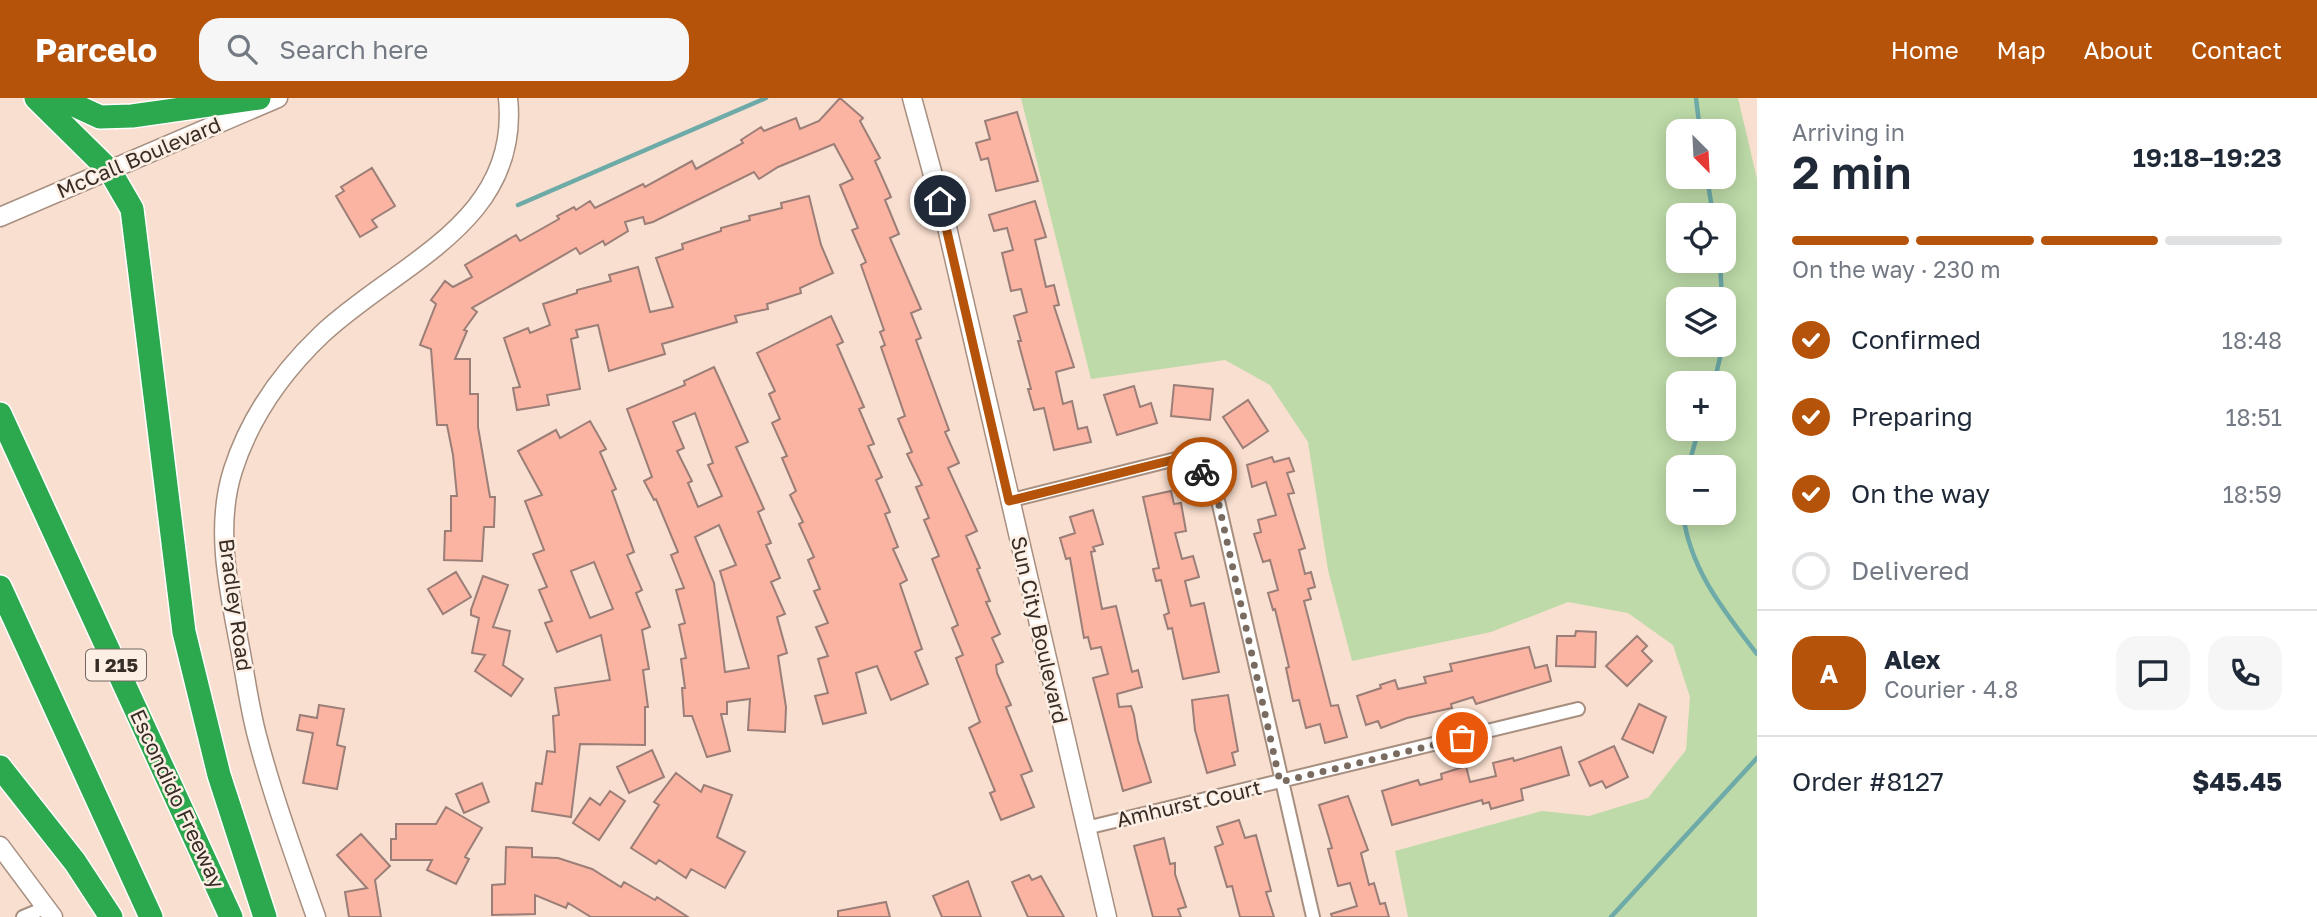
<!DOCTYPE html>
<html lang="en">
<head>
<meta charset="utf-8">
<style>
	:root { --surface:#fff; --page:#f6f6f7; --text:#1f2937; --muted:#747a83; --line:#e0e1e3; --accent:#b45309 }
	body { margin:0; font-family:"Golos Text",sans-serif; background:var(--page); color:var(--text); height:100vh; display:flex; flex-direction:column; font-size:26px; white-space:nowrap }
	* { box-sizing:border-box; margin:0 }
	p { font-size:23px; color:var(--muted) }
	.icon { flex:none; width:38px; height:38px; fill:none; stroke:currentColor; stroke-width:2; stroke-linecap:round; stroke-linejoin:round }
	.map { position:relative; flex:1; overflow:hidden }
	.drawer { display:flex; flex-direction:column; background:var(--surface); width:560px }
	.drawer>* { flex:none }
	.needle { width:46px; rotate:156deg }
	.buttons { position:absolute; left:1666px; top:21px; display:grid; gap:14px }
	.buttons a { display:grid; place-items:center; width:70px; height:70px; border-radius:14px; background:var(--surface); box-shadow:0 4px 18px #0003; font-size:35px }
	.pin { position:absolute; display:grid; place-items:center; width:60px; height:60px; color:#fff; margin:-30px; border:4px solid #fff; border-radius:50%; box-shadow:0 2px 7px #0007 }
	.courier { position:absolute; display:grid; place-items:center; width:70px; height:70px; margin:-35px; border:5px solid #b45309; border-radius:50%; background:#fff; color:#222; box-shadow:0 2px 9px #0007 }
	.head em { font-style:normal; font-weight:600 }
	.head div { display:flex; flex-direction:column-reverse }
	.head { display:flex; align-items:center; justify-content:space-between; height:119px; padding:0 35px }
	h1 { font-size:46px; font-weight:600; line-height:52px }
	.bar { display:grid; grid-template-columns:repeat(4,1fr); gap:10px 7px; align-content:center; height:84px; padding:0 35px }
	.bar i { height:9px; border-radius:5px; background:var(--line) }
	.bar .selected { background:var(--accent) }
	.bar p { grid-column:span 4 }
	.line { display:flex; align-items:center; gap:18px; padding:0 35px; border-top:2px solid var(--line) }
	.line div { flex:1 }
	.round { display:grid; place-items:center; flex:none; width:74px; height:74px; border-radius:21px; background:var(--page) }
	ol { padding:0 35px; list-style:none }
	li { display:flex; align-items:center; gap:21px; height:77px }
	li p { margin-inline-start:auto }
	li .icon { padding:7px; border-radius:50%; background:var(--accent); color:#fff; stroke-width:4 }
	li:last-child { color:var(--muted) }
	li i { width:38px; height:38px; border:4px solid var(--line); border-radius:50% }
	header { display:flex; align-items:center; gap:42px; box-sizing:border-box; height:98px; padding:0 35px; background:var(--accent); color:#fff }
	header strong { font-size:33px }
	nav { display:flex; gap:38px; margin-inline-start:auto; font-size:24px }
	.search { width:490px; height:63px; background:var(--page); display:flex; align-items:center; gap:18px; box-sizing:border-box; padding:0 24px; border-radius:21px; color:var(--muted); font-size:26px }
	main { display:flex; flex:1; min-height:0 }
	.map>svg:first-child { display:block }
	.green { fill:#bddaa8; fill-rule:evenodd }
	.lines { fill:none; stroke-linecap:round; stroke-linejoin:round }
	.stream { stroke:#6daaa8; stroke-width:4.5 }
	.building { fill:#fbb3a2; stroke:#9a7e77; stroke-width:2; fill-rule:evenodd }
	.street-casing { stroke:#a78f80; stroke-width:16 }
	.secondary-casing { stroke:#a78f80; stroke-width:21 }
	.highway-casing { stroke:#fff; stroke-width:26 }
	.street { stroke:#fff; stroke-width:12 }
	.secondary { stroke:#fff; stroke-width:18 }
	.highway { stroke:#2ca84e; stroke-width:23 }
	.done { stroke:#7a6b61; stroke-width:7; stroke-dasharray:0 12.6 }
	.route { stroke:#b45309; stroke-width:9 }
	.labels { text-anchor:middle; stroke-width:5; stroke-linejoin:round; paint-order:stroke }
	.shield { fill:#feefe5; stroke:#72675f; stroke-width:2 }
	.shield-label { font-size:19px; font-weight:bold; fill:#362d26 }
	.street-label { font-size:21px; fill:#362d26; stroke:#feefe5 }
</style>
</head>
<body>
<header>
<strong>Parcelo</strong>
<div class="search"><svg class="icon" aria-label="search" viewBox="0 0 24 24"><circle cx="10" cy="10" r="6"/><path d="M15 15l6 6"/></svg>Search here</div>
<nav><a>Home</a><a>Map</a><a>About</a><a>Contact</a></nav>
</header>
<main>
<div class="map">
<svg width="1757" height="819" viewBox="0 0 1757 819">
	<rect width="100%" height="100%" fill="#f9dfcf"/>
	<path class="green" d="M1021,0H1738L1757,81V819H1408L1395,753L1542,713L1589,718L1648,700L1686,652L1690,599L1673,547L1628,515L1568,504L1491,534L1352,563L1328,472L1308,344L1270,287L1225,262L1091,281ZM1678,33H1724V79H1678ZM1678,117H1724V163H1678ZM1724,201V247H1678V201ZM1678,285H1724V331H1678ZM1678,369H1724V415H1678Z"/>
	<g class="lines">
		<path class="stream" d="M1696,0L1700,33
			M1707,79L1713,117
			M518,107L766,0
			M1720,163L1724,241
			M1714,285L1723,247
			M1688,369L1699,331
			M1683,415C1689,470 1724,513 1757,556
			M1611,819L1757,660"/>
	</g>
	<path class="building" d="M840,0L863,20L860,23L880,60L875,63L891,99L885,102L899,136L890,140L921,211L911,215L921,240L916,242L949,332L945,334L959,365L948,370L977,433L966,438L980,470L977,471L990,503L986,504L1000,536L992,540L1003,564L996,567L997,575L1011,607L1006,609L1032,673L1021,677L1034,709L1001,722L990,695L995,693L969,630L980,624L956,560L963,557L952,530L958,527L932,461L939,458L924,422L929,420L916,389L922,387L907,356L912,354L898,321L905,318L881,249L885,247L880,234L884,232L861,167L866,164L852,132L858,130L840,87L853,81L834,46L778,69L759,81L754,74L653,124L645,126L643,119L625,124L628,133L605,147L603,143L580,156L576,150L472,210L477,214L464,232L467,233L455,261H470V296H478V329L490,399H495L494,429H484L482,463L444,462L445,433H451V398H457L453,357L447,327H437L431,251L420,247L436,206L431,202L445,183L453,189L472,179L465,167L516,137L520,143L559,121L557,118L574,109L576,112L590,103L595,110L643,86L645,89L692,63L696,71L743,45L741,42L761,29L764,33L796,20L800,31L819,23Z
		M1017,14L1038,83L996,93L988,60L981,62L976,45L990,41L985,23Z
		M372,70L395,108L372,122L377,129L360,139L336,98L344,93L341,89Z
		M809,98L821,147L833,175L800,190L801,195L767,206L768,211L735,218L737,224L662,246L665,256L609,273L598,227L576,232L578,239L571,241L580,291L547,297L549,307L517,312L513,290L520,289L504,240L528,230L530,235L550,227L543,206L577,195V192L611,183L609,177L638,169L650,214L673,209L656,160L683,151L682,146L721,133V130L750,122L749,118L782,110L781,105Z
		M1035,103L1046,139L1035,142L1046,189L1054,187L1059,207L1054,208L1074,269L1056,274L1063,306L1072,303L1078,331L1087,329L1091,344L1054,352L1044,310L1034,312L1028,291H1031L1018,243H1021L1014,218L1027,214L1021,191L1011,193L1002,155L1013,152L1007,130L994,133L989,117Z
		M831,218L843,244L837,247L864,309L859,311L874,346L868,348L882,379L876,382L890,414L885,416L898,449L893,451L907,482L900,486L922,551L915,554L928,586L891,602L877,568L856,575L866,615L823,626L815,598L828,595L818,561L828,558L816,529L828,525L814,493L820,491L808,462L814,459L799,426L803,424L790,397L796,393L782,360L787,358L772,325L780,321L769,296L775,293L757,255Z
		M714,269L748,344L736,349L764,411L758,414L771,445L766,447L780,480L771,484L785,516L777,519L787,555L778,558L786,609L785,634L748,632L750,601L727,604V616H721L730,653L707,659L692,618H684L682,590H685L681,561L686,560L679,527L685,525L676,492L684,490L671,457L678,454L656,401L654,402L644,383L652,379L627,311L685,287L684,283ZM695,315L713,365L708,367L722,398L698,409L688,385L692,383L677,353L684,350L673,324ZM719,427L736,467L720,473L749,570L725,574L714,485L695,439Z
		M1174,287L1213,291L1210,322L1171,318Z
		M1134,288L1140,309L1151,305L1157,325L1117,337L1104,297Z
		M1248,302L1268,333L1243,350L1223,319Z
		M590,323L606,351L600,354L616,391L612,393L634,454L627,457L642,492L636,495L650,529L642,532L649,571L643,572L648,609H645V647L580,646L571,719L532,713L536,685L542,686L547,653L555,654L553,618L559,617L555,590L610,582L601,537L557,554L545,525L552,523L539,492L547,489L533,456L544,452L525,403L542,397L518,353L556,332L560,340ZM594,464L613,511L590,520L571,473Z
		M1272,359L1274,364L1289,360L1294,373L1287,375L1294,395L1288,396L1305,450L1299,452L1305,476L1311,474L1315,489L1308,491L1311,501L1304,503L1331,608L1338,607L1347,639L1325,645L1320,626L1306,630L1299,602L1293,603L1286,570L1289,569L1275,511L1273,512L1268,495L1278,492L1270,462L1263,464L1254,436L1261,434L1258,422L1276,417L1266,384L1252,389L1247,367Z
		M1171,393L1174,406L1181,405L1186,433L1175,435L1182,461L1193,458L1199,479L1185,483L1191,508L1204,505L1219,574L1183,581L1172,530L1168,531L1164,517L1169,515L1161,482L1156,483L1153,471L1159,470L1143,399Z
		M1093,412L1103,446L1093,449L1095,453L1091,454L1102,511L1116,508L1132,574L1138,572L1142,589L1117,596L1119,609L1131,608L1134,617L1138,642L1151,684L1123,693L1093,580L1108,576L1101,549L1091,551L1088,539L1084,540L1070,460L1066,461L1060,440L1075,435L1070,419Z
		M456,474L471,499L443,516L428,491Z
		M483,478L508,487L493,529L510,533L503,567L523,581L511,598L475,573L485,557L472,555L479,520L471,517V512Z
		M1576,533L1596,534L1595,569L1556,568L1557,538H1575Z
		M1637,538L1647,548L1642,553L1652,563L1627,588L1606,568Z
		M1529,549L1535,570L1547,567L1551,583L1476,606L1473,599L1451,606L1452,610L1407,620L1381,630L1378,623L1366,627L1357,598L1381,590L1380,587L1395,582L1398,591L1426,585L1424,579L1452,573L1450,566Z
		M1228,597L1238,653L1232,655L1235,667L1207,675L1195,632L1192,602Z
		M1639,606L1666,619L1653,655L1622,641Z
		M319,607L344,611L337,647L345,649L337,691L303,685L313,635L297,632L300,617L317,620Z
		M1614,648L1628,679L1606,690L1602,683L1590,688L1579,664Z
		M1561,649L1569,677L1521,691L1523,702L1491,711L1489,704L1483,706L1482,702L1392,727L1382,693L1418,682L1420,687L1442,681L1441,676L1466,668L1470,684L1496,678L1493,665L1513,660L1514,663Z
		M652,652L664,679L629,695L617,669Z
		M676,675L701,694L704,687L732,697L717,739L745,754L725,790L691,771L686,780L659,762L656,766L631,750L659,707L654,704Z
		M482,685L489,704L464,715L456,696Z
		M610,693L625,703L599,742L573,725L590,700L600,707Z
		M1348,698L1368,752L1361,755L1369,787L1374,785L1380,806L1385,805L1389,819H1332L1331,816L1357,808L1350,785L1338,788L1328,751L1332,750L1319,707Z
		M446,709L482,730L465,759L469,761L456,786L427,772L432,762H391V741H396V726H436Z
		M1239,722L1245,740L1256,737L1271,793L1266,794L1274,819H1240L1232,788L1227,789L1215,749L1223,746L1217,729Z
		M361,736L390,768L375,782L381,819H349L345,794L367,790L337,757Z
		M1164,740L1170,766L1175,765V776L1186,809L1178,811L1181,819H1153L1134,748Z
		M506,749L532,750V759L558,760L592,771L621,789L624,784L655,802L657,799L688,819H591L568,805L566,810L535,797V816L492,817V787L505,786Z
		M1029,777L1032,782L1041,778L1064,819H1028L1012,784Z
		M968,783L981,819H942L933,798Z
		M886,804L890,819H838V813Z"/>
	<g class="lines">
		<g class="street-casing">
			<path id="street" d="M1008,403L1176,361L1200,369L1217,398L1313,819
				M1086,730L1578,611
				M23,819L47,809"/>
		</g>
		<g class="secondary-casing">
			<path id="secondary" d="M912,0L946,125L1107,819
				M0,119L278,0
				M0,748L53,819
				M316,819C295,759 273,699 257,638C249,608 245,575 239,545C228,488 215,428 233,372C250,319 282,274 322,236C396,166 521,125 508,0"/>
		</g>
		<g class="highway-casing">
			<path id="highway" d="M36,0L110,73L132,111L184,534L219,677L265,819
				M59,0L100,19L132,18L259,0
				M0,316L231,819
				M0,489L151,819
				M0,669L75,764L111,819"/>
		</g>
		<use href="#street" class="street"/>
		<use href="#secondary" class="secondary"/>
		<use href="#highway" class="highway"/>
	</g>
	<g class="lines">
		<path class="done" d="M1202,374L1217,398L1280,684L1462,640"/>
		<path class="route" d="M940,103L1009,403L1176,361L1200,369L1202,374"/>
	</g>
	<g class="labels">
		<rect class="shield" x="86" y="551.5" width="60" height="31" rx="5"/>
		<g class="shield-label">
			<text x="116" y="574">I 215</text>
		</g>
		<g class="street-label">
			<text transform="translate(139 60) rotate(-23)" y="7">McCall Boulevard</text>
			<text transform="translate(235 507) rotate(82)" y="7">Bradley Road</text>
			<text transform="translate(1039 532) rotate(77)" y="7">Sun City Boulevard</text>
			<text transform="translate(177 701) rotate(65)" y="7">Escondido Freeway</text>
			<text transform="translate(1189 706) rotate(-13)" y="7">Amhurst Court</text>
		</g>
	</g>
</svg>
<div class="buttons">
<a><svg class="needle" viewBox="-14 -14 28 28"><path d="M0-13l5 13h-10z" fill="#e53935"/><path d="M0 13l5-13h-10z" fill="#747a83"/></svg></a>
<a><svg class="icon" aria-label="locate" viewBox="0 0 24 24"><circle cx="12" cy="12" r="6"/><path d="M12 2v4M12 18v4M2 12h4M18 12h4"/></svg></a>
<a><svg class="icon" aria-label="layers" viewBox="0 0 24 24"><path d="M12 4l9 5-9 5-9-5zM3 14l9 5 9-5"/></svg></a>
<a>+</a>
<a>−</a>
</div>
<div class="pin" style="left:1462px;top:640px;background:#ea580c"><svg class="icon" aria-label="bag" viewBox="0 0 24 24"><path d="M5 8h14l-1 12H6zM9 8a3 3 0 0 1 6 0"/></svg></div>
<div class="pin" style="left:940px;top:103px;background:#1f2937"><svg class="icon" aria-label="home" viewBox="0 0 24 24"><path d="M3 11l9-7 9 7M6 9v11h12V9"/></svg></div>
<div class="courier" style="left:1202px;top:374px"><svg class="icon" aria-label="bike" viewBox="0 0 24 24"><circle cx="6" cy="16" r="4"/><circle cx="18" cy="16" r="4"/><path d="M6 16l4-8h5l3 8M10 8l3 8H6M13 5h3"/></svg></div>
</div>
<section class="drawer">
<div class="head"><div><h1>2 min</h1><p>Arriving in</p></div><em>19:18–19:23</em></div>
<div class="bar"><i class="selected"></i><i class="selected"></i><i class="selected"></i><i></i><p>On the way · 230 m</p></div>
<ol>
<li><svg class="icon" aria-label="check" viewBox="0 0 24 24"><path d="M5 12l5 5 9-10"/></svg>Confirmed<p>18:48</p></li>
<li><svg class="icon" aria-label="check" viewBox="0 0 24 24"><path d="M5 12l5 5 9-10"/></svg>Preparing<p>18:51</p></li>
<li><svg class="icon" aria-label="check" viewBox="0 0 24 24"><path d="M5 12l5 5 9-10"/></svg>On the way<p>18:59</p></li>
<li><i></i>Delivered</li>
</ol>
<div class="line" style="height:126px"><b class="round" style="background:var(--accent);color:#fff">A</b><div><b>Alex</b><p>Courier · 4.8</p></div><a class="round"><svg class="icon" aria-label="chat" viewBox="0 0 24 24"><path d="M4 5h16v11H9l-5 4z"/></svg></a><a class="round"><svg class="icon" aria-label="phone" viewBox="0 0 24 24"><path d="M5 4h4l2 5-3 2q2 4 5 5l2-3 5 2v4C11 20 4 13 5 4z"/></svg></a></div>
<div class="line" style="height:91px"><div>Order #8127</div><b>$45.45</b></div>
</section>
</main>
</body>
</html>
